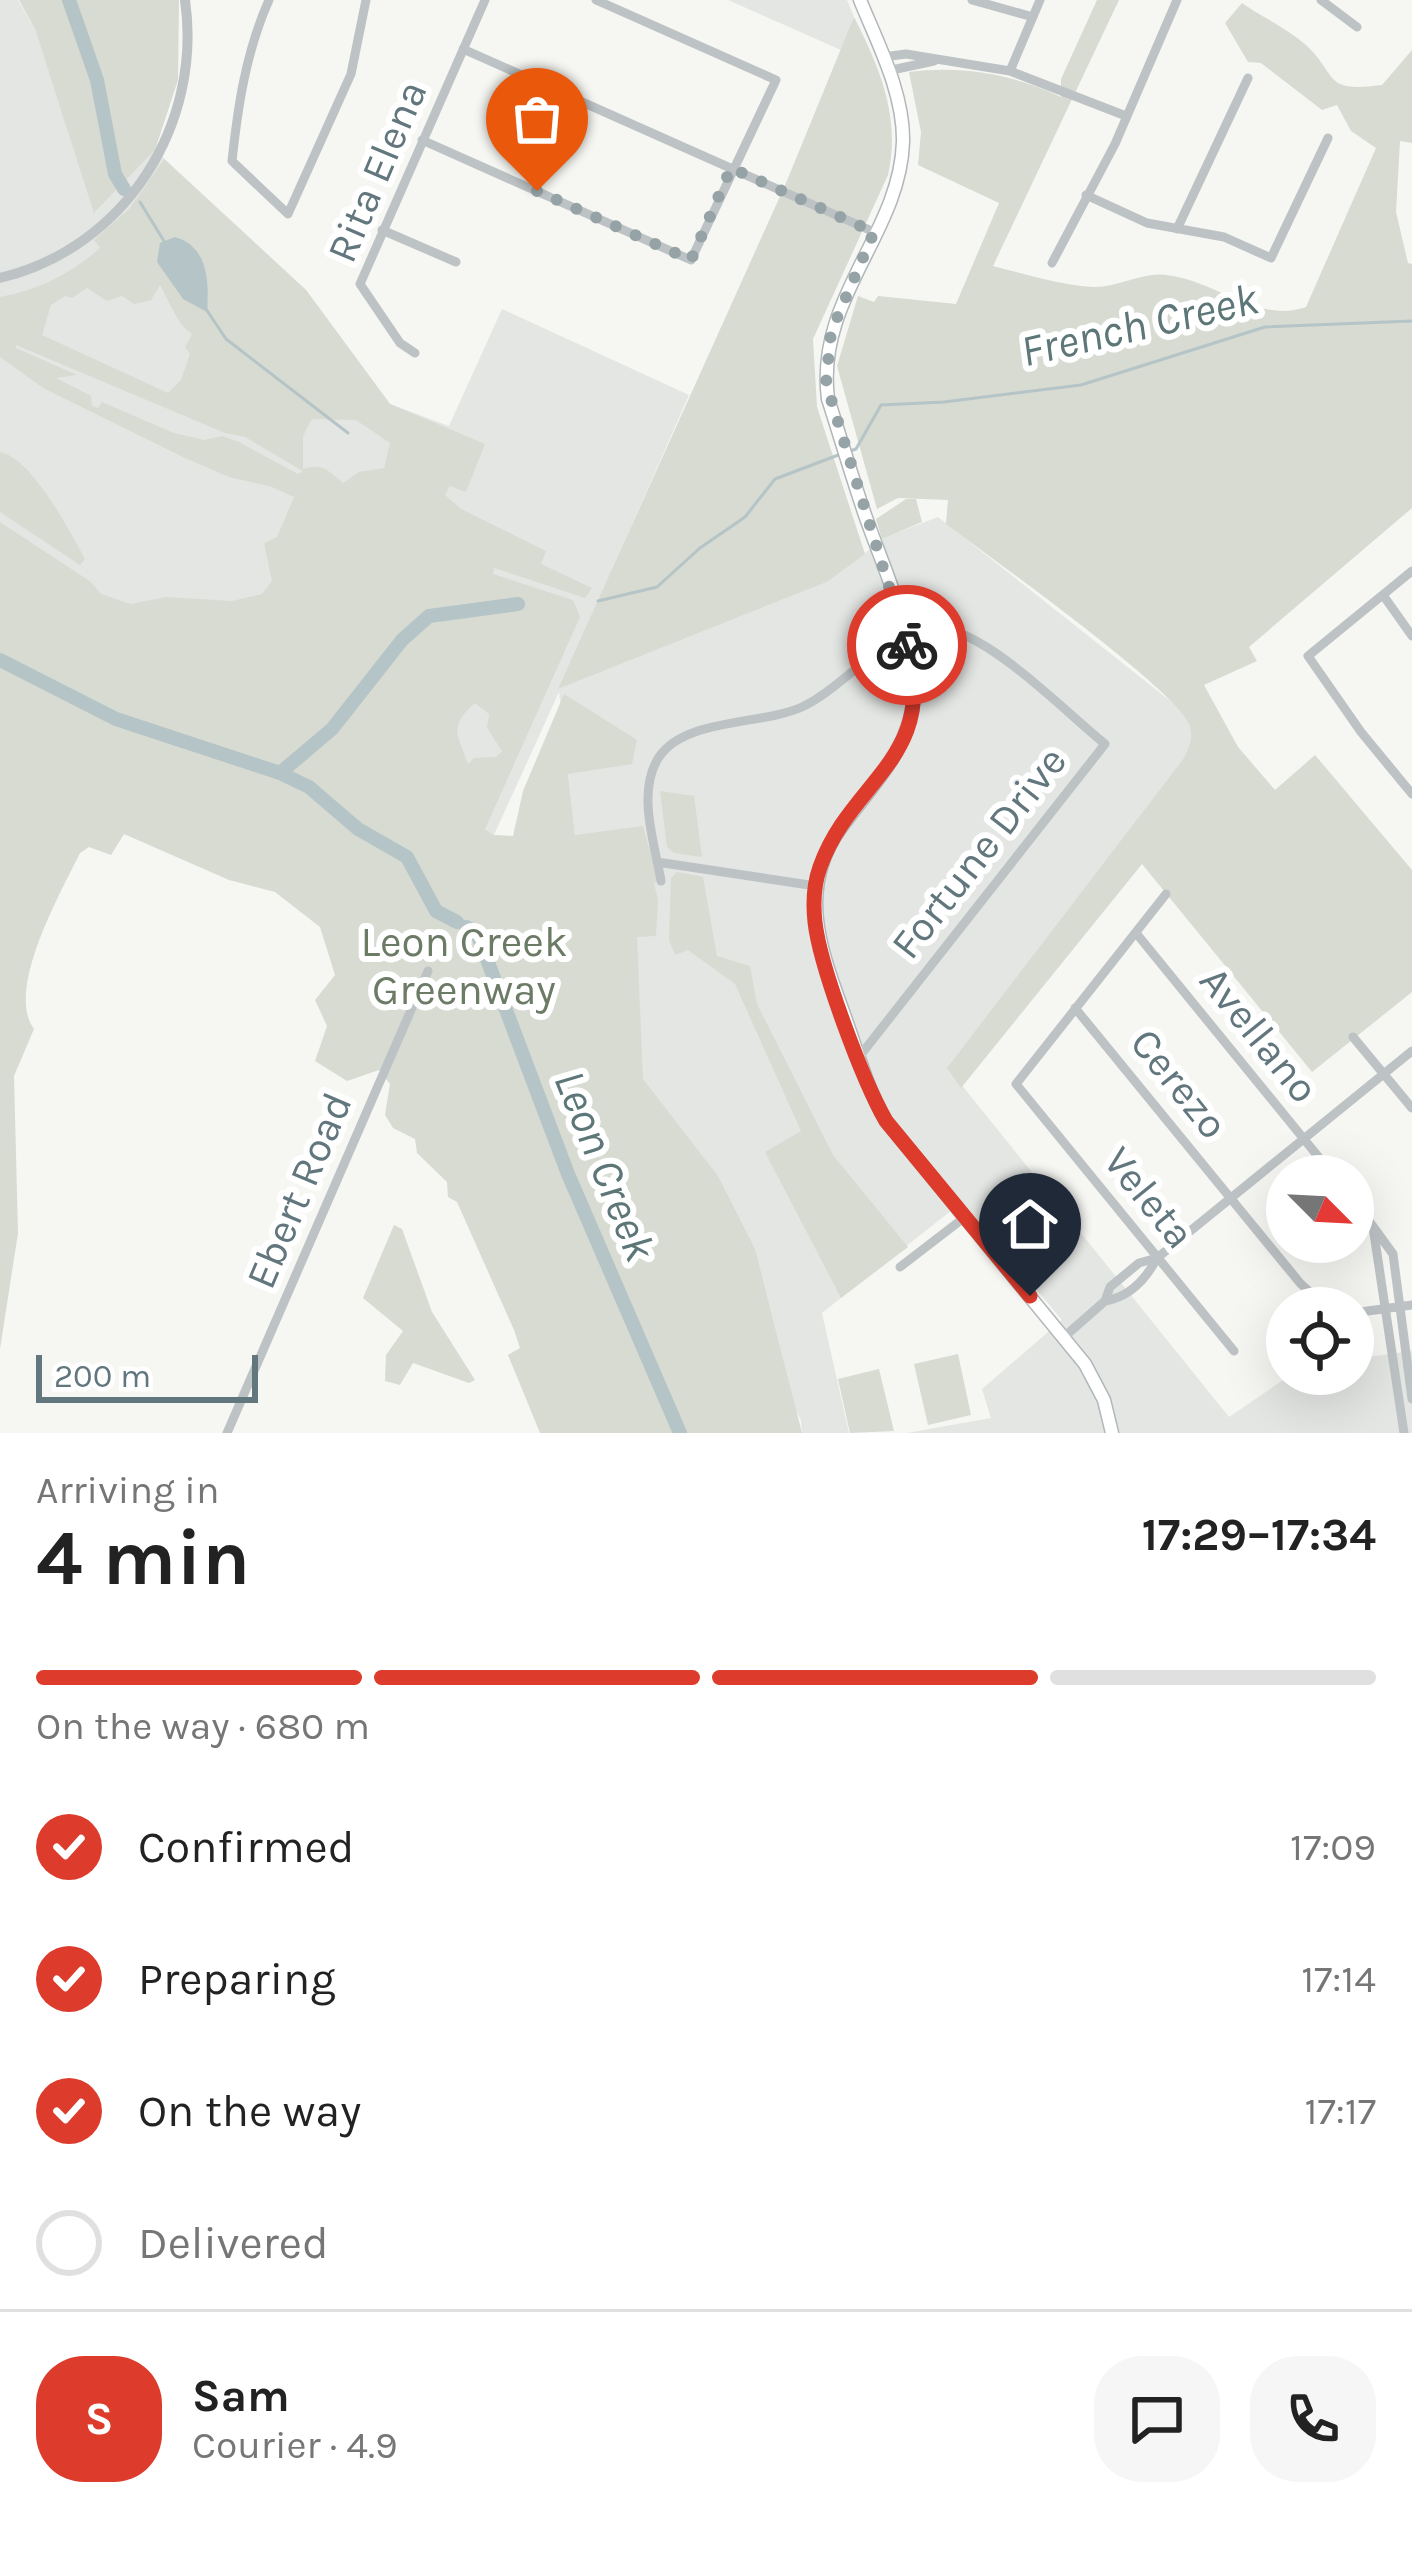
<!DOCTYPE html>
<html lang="en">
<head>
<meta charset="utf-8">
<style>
	:root { --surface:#fff; --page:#f6f6f6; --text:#222; --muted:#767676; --line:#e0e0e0; --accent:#dd3b2c }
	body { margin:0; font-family:Karla,sans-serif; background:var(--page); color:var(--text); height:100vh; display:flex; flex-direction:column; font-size:45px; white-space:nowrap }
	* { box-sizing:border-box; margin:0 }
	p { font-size:39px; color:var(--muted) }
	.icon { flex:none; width:66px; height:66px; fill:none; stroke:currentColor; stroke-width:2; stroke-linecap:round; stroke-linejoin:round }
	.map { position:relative; height:1433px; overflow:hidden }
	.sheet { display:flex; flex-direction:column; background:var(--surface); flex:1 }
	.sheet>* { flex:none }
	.needle { width:78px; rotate:114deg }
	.fabs { position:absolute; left:1266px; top:1155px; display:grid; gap:24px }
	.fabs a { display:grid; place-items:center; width:108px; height:108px; border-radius:50%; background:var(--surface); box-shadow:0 12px 48px #0002; font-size:60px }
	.scale { position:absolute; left:36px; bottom:30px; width:222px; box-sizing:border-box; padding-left:12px; border:6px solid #62767d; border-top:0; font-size:33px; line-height:42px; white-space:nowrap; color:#62767d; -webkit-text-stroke:9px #fff; paint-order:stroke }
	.pin { position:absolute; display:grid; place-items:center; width:102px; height:102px; color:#fff; margin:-123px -51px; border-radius:50% 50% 50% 0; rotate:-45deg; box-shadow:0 0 12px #0007 }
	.pin .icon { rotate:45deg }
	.courier { position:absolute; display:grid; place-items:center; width:120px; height:120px; margin:-60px; border:9px solid #dd3b2c; border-radius:50%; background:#fff; color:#222; box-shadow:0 3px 15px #0007 }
	.summary em { font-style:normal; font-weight:700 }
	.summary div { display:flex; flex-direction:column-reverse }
	.summary { display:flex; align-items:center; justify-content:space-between; height:204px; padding:0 36px }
	h1 { font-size:78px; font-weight:700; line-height:90px }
	.bar { display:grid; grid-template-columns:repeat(4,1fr); gap:18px 12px; align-content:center; height:144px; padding:0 36px }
	.bar i { height:15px; border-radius:9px; background:var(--line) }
	.bar .active { background:var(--accent) }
	.bar p { grid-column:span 4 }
	.line { display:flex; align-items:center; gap:30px; padding:0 36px; border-top:3px solid var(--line) }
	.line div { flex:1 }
	.round { display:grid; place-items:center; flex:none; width:126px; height:126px; border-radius:48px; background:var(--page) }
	ol { padding:0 36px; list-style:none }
	li { display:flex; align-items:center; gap:36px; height:132px }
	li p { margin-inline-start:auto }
	li .icon { padding:12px; border-radius:50%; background:var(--accent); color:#fff; stroke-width:4 }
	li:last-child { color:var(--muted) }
	li i { width:66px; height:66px; border:6px solid var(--line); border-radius:50% }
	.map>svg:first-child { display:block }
	.built { fill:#e4e6e4 }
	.green { fill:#d7dbd2; fill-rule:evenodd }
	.water { fill:#b5c4c6 }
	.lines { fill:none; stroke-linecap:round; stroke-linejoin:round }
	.stream { stroke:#b5c4c6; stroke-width:3 }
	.river { stroke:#b5c4c6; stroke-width:14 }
	.secondary-casing { stroke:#b0b7ba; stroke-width:15 }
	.minor { stroke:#bdc3c5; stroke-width:9 }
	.tertiary { stroke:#bdc3c5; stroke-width:10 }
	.secondary { stroke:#fff; stroke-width:12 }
	.done { stroke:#96a3a6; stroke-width:12; stroke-dasharray:0 21.6 }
	.route { stroke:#dd3b2c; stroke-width:15 }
	.labels { text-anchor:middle; stroke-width:12; stroke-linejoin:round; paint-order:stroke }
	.street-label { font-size:42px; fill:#62767d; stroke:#fff }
	.park-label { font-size:42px; fill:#6c7b65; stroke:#fff }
	.water-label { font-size:45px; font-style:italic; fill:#5d7678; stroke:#fff }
</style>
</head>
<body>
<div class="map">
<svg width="1412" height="1433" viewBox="0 0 1412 1433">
	<rect width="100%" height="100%" fill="#f6f6f3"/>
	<path class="built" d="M0,0H18L35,29L95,212L155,150L306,290L390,404L449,426L502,309L689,395L560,688L827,582L886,537L938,517L1212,734L948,1068L1229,1417L1292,1374H1353V1359L1412,1351V1433H907L991,1418L982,1389L1062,1320L962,1202L822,1313L849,1433H802L801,1420L610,1064L588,953L559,692L494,835L341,734L0,562Z
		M728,0H847L854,17L843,51Z"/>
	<path class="green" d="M19,0H179L178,80L155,150L94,213L35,29Z
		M1097,0H1119L993,266C1025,274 1060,285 1093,287C1117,288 1142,272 1166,275C1216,280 1256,324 1306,307L1376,148L1351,131L1337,105L1322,110L1261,63L1248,62L1225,23L1242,3C1262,17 1288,29 1306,45C1339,76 1322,93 1382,85L1412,50V143L1400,141L1396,212L1408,263L1412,264V508L1249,647L1257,661L1204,685L1238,747L1275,790L1315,755L1412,870V992L1312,1072L1142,864L961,1088L947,1068L1184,758C1190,746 1194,737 1189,724C1174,688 988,556 946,524L948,500L898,498L877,509L837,366L858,296L874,302L878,296L956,304L999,203L918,165L921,132L909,72C961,65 1013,74 1061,97V79Z
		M854,17C880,68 901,118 888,175L813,339L817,407L865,554L827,582L558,689L786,183Z
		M164,159L306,290L390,404L485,444L466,492L450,486L445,495L461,509L546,551L541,564L592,588L585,598L494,568L493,574L573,600L580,617L485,829L494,835L513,836L523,791L564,694L637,740L632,764L568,774L575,835L643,826L658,880L654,883L658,900L656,936L637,937L643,1079L718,1176L755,1249L802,1433H540L508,1355L520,1348L514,1330L457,1202L448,1197L447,1182L417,1153L415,1139L393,1128L385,1115L390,1084L379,1070L347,1081L315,1061L327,1026L315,1000L335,975L320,927L275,892L229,880L124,834L111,855L89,847L80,853C61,892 5,990 34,1029L14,1076L18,1233L0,1349V522L91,582L101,594L131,604L166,597L232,601L262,594L272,581L264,543L277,537L294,497L272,487L229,477L185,458L43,388L0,357V297C38,290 71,274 100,248L94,240L130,208ZM160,285C169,301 177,324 192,334L185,347L190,354L181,380L168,393L42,335L51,305L65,296L72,298L87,288L107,301L122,296L134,304L151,300ZM16,345L225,433L245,437L303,471L298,474L239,442L222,436L204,440L174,433L102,402L98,408L92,406L91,396L56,378L77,375L16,348ZM312,419L356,420L390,443L384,468L359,472L343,483C328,470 322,463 303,469V436ZM475,703L489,714L487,728L502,751L496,757L474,758L468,764C457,733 448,727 475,703Z
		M0,452C32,458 69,530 85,559L80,565L0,512Z
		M906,499H916L922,522L882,539L876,519Z
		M660,791L694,796L702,857L674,853L667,847Z
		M677,872L703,877L717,956L750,966L757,1004L833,1155L908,1247L841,1298L765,1152L801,1131L735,984L688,950L675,955L669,940L671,878Z
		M394,1225L402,1229L432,1312L475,1380L469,1383L413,1363L400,1385L385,1381L386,1355L403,1331L363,1298Z
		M958,1354L971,1415L928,1425L914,1364Z
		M879,1369L894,1431L850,1433L838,1379Z"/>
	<path class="water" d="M175,237C209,247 209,283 207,312L183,299L157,262L160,243Z"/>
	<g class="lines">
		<path class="stream" d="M140,202L164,241
			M206,309L226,339L348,433
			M850,451L856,449L881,405L944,402L1081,385L1265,327L1412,321
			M598,601L657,587L700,548L745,517L775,479L841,454"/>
		<path class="river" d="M69,0L97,80L115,174L124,189
			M0,660L116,719L280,773L309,787L358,829L407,857L436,911L457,922
			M280,773L332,729L402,640L429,616L518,604
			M466,927L477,933L568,1174L680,1433"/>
		<g class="secondary-casing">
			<path id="secondary" d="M860,0C878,44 904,93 903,142C900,234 815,298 828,399C840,436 851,474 864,512C882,565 918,640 914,696C910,751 870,787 840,829C795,892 823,955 846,1020C858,1054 868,1090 886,1121L1085,1364L1104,1400L1112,1433"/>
		</g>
		<path class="minor" d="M269,0C246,52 238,105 232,161L288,214L351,74L366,0
			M972,0L1033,17
			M1321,0L1357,27
			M463,49L874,232
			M883,57L906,54L1010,71L1126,116
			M887,71L934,61
			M1010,71L1040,0
			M422,140L691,260L776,80L596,0
			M1086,195L1147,223L1224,237L1271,258L1328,138
			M1177,229L1248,78
			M382,230L456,262
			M1052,263L1115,144L1177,0
			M415,353L400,343L360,284L485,0
			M1412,571L1308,656L1361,732L1412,794
			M1383,595L1412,636
			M657,862L816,886
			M661,881C655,844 636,792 659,757C685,718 762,725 802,707C851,684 893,617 952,631C997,642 1067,713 1105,744L859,1057
			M1166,894L1016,1084L1234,1351
			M1136,933L1334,1176
			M1075,1008L1300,1283L1327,1308
			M1353,1037L1412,1108
			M1353,1199L1393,1254L1412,1399
			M1373,1227L1404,1433
			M900,1267L965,1217
			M1105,1301C1130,1297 1146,1279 1157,1258
			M1353,1313L1412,1305
			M1064,1337L1105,1301L1110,1287L1139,1263L1157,1258L1412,1051
			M227,1433L428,971"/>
		<path class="tertiary" d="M0,278C125,248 203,125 185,0"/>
		<use href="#secondary" class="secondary"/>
	</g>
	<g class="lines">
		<path class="done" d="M537,191L691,260L731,168L874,232L831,332L826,383L907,645"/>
		<path class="route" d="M907,645C939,759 851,779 820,867C814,884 813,904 815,922C820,967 863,1081 886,1121L1030,1296"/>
	</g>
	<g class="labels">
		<g class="street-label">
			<text transform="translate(376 171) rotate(-67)" y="15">Rita Elena</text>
			<text transform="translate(978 852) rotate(-52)" y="15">Fortune Drive</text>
			<text transform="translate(1260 1034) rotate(51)" y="15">Avellano</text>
			<text transform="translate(1180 1083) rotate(51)" y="15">Cerezo</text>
			<text transform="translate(298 1190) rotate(-67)" y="15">Ebert Road</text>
			<text transform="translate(1150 1197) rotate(51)" y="15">Veleta</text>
		</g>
		<g class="park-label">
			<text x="464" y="956">Leon Creek<tspan x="464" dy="48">Greenway</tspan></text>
		</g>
		<g class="water-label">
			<text transform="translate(1139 324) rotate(-13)" y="16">French Creek</text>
			<text transform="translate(606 1165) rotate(68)" y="16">Leon Creek</text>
		</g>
	</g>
</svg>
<div class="fabs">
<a><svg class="needle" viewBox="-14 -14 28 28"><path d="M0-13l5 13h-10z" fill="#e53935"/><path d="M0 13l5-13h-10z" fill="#767676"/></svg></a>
<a><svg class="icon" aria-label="locate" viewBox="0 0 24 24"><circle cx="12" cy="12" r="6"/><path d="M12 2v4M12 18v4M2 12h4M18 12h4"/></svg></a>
</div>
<div class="scale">200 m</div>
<div class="pin" style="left:537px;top:191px;background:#ea580c"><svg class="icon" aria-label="bag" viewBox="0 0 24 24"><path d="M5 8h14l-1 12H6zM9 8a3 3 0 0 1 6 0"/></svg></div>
<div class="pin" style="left:1030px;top:1296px;background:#1f2937"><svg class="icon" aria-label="home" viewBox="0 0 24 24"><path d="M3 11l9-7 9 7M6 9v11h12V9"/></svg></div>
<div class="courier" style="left:907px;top:645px"><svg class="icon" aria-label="bike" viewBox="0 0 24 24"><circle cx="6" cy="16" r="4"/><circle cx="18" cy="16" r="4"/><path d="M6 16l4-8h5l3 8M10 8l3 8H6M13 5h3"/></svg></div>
</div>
<section class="sheet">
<div class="summary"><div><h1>4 min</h1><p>Arriving in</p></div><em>17:29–17:34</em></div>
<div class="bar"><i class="active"></i><i class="active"></i><i class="active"></i><i></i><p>On the way · 680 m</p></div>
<ol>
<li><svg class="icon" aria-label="check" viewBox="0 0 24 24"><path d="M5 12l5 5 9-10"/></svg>Confirmed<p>17:09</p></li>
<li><svg class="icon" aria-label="check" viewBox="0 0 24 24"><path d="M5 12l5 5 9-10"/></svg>Preparing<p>17:14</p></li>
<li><svg class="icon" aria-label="check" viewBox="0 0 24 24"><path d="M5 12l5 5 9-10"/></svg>On the way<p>17:17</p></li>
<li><i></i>Delivered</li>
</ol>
<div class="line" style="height:216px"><b class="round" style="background:var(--accent);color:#fff">S</b><div><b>Sam</b><p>Courier · 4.9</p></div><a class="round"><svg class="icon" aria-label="chat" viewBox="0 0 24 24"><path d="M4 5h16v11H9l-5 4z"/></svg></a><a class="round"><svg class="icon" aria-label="phone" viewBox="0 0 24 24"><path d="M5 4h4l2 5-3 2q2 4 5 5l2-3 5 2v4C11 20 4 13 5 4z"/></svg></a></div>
</section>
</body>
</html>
